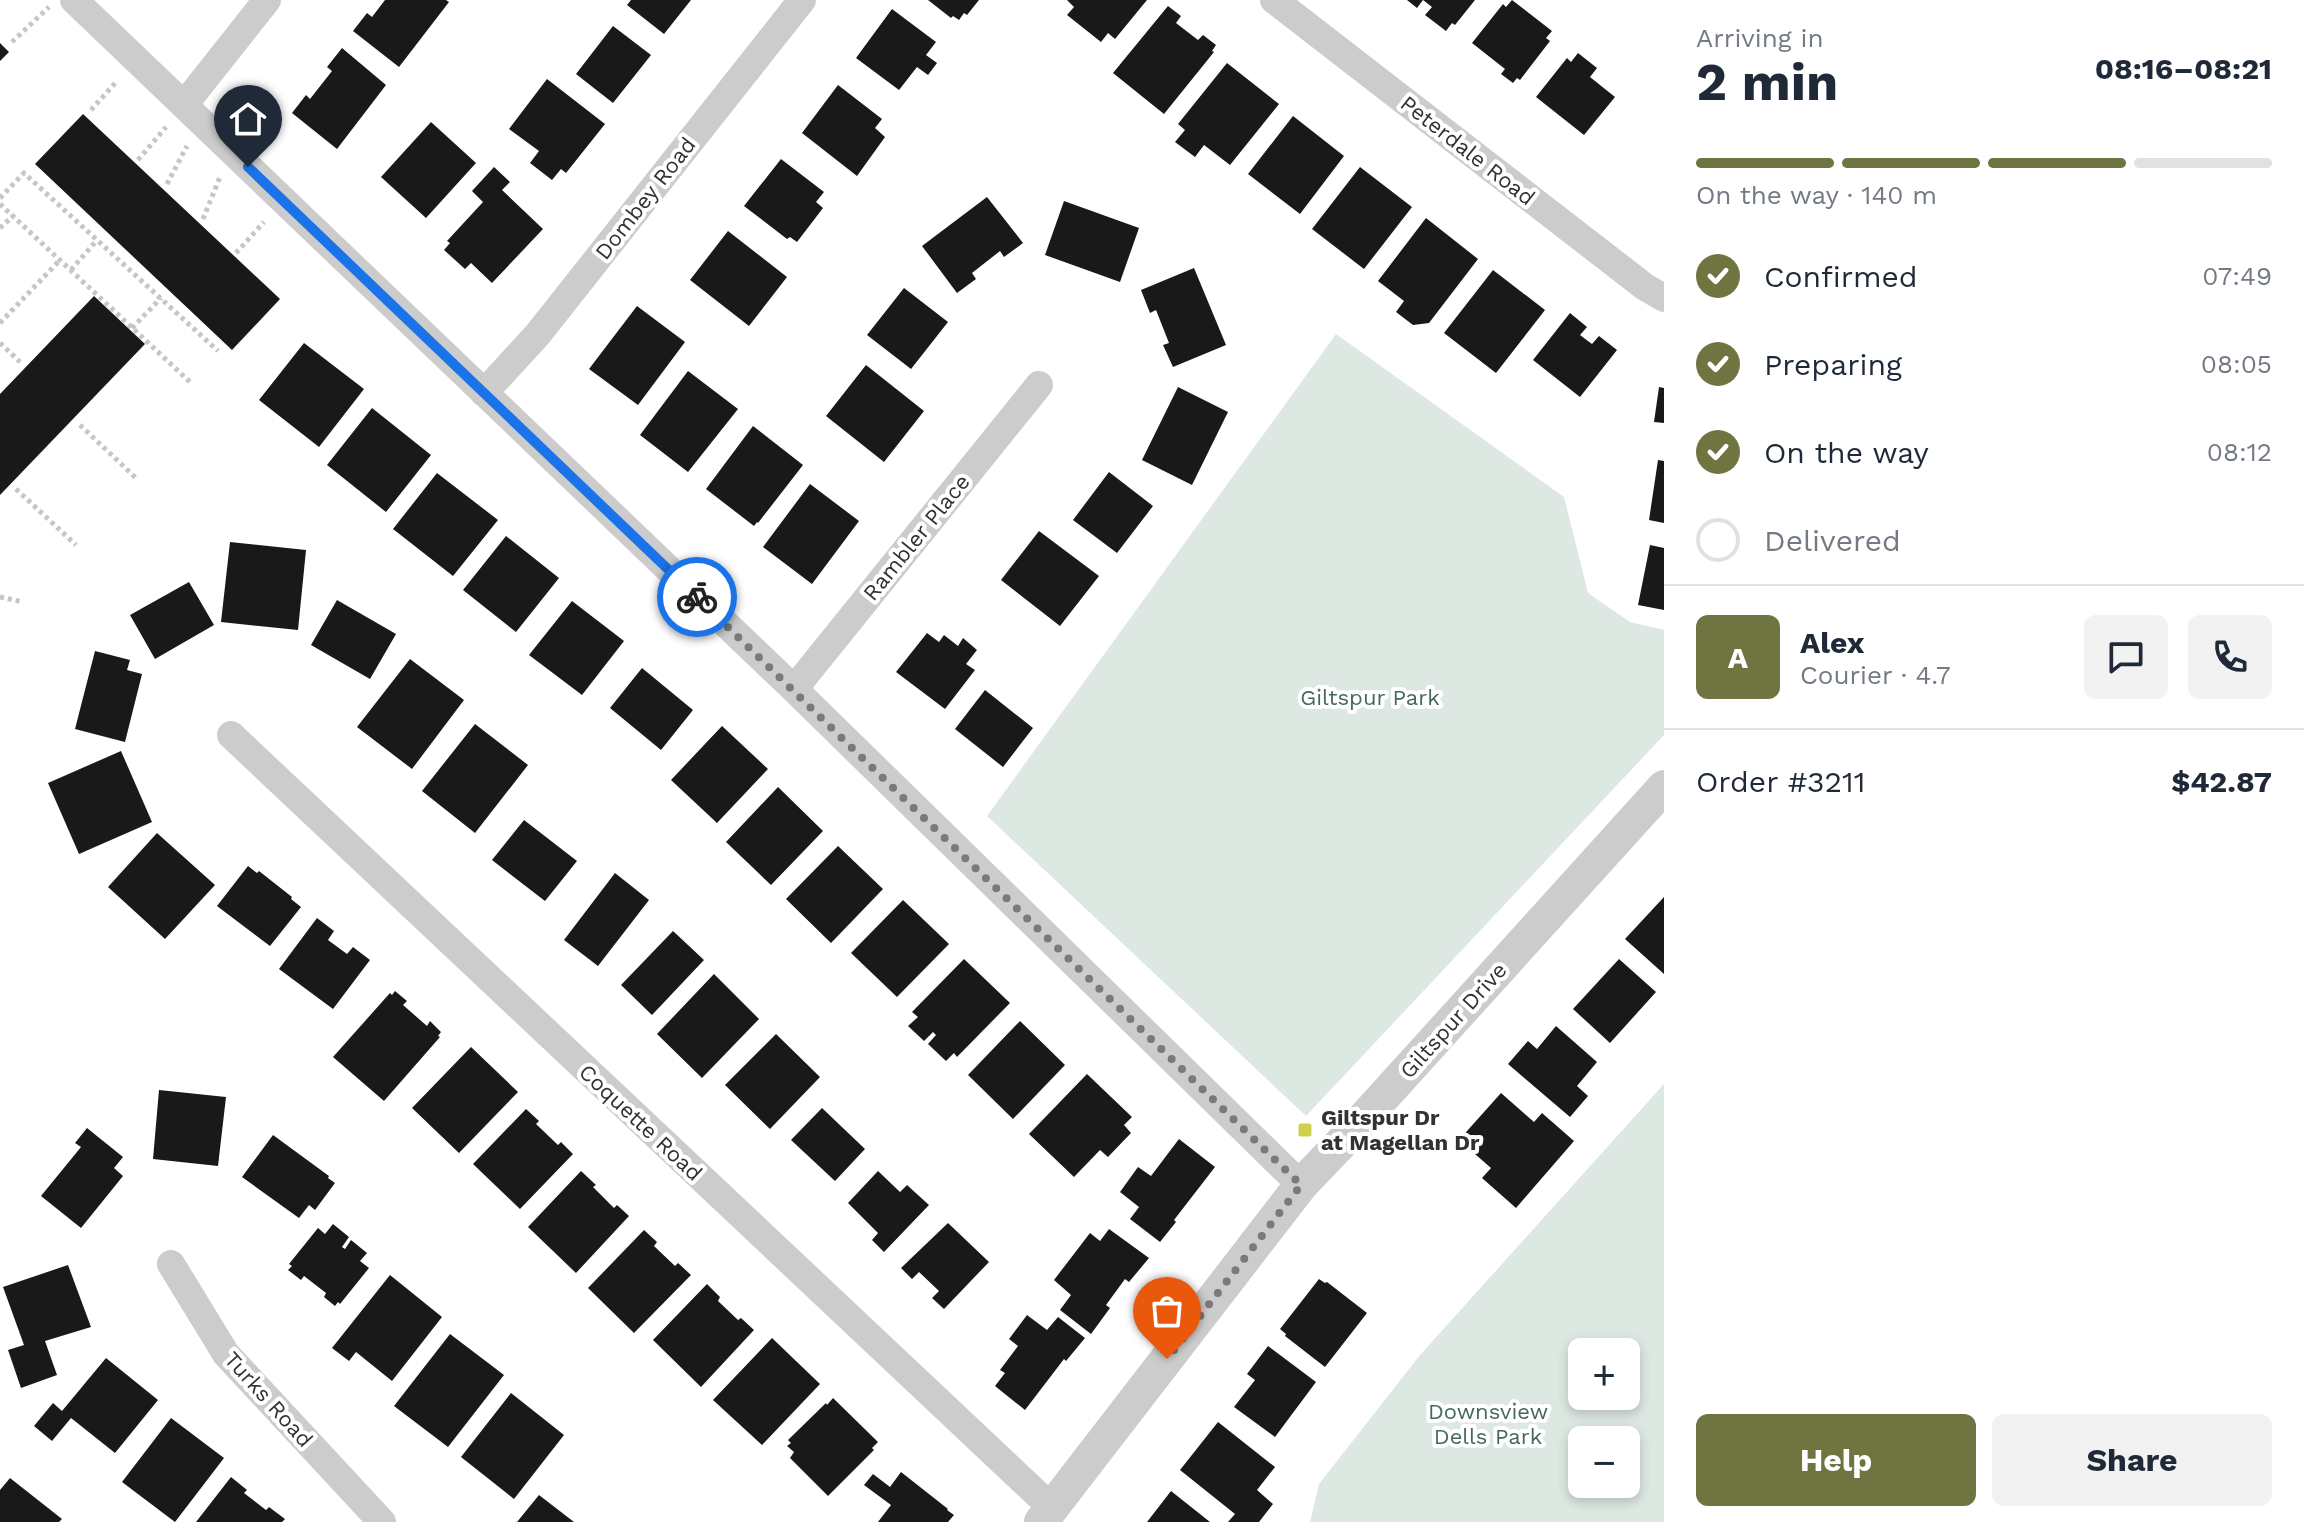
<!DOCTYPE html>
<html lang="en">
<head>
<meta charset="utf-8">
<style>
	:root { --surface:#fff; --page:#f2f2f3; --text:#1f2937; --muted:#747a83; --line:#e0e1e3; --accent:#6f7441 }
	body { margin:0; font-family:"Work Sans",sans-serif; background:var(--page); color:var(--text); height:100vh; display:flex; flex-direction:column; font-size:30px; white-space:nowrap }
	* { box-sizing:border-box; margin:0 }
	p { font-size:26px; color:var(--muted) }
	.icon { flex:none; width:44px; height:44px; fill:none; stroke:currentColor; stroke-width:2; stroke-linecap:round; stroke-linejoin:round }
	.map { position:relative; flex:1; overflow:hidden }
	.panel { display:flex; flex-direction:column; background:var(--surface); width:640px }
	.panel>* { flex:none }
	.tools { position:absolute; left:1568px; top:1338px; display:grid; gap:16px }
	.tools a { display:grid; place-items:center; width:72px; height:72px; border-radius:12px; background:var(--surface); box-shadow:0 4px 12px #0003; font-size:40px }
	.pin { position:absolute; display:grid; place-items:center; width:68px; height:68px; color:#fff; margin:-82px -34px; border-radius:50% 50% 50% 0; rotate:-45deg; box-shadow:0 0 8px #0007 }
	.pin .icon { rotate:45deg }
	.courier { position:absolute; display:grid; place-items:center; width:80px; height:80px; margin:-40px; border:6px solid #1a73e8; border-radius:50%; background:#fff; color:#222; box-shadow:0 2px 10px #0007 }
	.overview em { font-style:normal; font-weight:700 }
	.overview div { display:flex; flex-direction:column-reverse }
	.overview { display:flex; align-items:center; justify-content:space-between; height:136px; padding:0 32px }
	h1 { font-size:52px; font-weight:700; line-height:60px }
	.bar { display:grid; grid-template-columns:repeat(4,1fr); gap:12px 8px; align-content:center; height:96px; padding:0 32px }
	.bar i { height:10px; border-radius:6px; background:var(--line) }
	.bar .selected { background:var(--accent) }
	.bar p { grid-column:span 4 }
	.line { display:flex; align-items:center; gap:20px; padding:0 32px; border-top:2px solid var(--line) }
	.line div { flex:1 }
	.round { display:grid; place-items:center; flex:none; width:84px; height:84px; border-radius:12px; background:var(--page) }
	ol { padding:0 32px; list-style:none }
	li { display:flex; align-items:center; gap:24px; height:88px }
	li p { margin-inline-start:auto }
	li .icon { padding:8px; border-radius:50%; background:var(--accent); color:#fff; stroke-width:4 }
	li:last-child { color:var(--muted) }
	li i { width:44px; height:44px; border:4px solid var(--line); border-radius:50% }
	.cta { display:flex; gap:16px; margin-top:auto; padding:16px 32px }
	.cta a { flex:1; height:92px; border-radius:12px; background:var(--accent); color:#fff; font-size:32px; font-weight:700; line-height:92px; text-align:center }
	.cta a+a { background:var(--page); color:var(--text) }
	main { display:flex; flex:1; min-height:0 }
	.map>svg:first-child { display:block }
	.green { fill:#dde8e2; fill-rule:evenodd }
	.building { fill:#191919 }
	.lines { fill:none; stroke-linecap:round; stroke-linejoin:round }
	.path { stroke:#c6c6c6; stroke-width:5; stroke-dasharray:4 4; stroke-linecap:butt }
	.minor { stroke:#ccc; stroke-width:28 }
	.tertiary { stroke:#ccc; stroke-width:34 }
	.done { stroke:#7a7a7a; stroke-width:8; stroke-dasharray:0 14.4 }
	.route { stroke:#1a73e8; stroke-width:10 }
	.poi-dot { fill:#d1d04d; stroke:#fff; stroke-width:3 }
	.labels { text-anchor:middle; stroke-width:8; stroke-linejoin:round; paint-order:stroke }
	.street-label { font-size:22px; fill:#323232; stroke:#fff }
	.park-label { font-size:22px; fill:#44695a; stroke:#fff }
	.poi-label { font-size:22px; font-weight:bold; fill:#323232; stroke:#fff; text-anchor:start }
</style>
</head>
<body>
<main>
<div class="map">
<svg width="1664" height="1522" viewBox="0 0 1664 1522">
	<rect width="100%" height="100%" fill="#fff"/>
	<path class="green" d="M1336,334L1564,497L1588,593L1630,622L1664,630V735L1306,1116L987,816Z
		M1664,1084V1522H1310L1319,1484L1420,1355ZM1582,1352H1626V1396H1582ZM1582,1440H1626V1484H1582Z"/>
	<path class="building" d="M385,0H446L449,2L399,67L353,31L367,13L372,17Z
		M631,0H691L664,34L627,5Z
		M928,0H979L967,15L964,13L959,20L953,16L951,18Z
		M1067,0H1147L1115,39L1108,33L1101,42L1067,15L1074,7Z
		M1407,0H1475L1455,25L1452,23L1446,31L1425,15L1432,7L1423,0L1417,8Z
		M1512,0L1552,31L1546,38L1550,41L1520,80L1517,78L1513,83L1501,74L1505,69L1472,43L1503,4L1506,7Z
		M1168,6L1181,16L1176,23L1198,40L1203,35L1216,45L1212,51L1214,52L1164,114L1113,73Z
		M892,9L936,42L926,55L937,63L928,75L917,67L899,90L856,58Z
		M613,26L651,55L613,103L576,74Z
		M0,43L9,52L0,61Z
		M342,48L386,85L337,149L292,113L306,95L310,99L332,71L327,67Z
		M1578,53L1597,68L1590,77L1615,97L1584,135L1536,97L1567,58L1571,62Z
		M1227,63L1279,104L1230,165L1204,145L1195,157L1175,142L1185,130L1178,124Z
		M547,79L605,124L566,173L561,169L552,180L530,163L539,151L509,129Z
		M838,85L882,119L875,128L885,137L857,176L802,133Z
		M83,114L280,299L232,350L35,164Z
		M1293,116L1344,156L1300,214L1248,174Z
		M431,122L476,163L426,218L381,177Z
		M781,159L824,192L816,202L823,208L797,242L790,237L787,239L744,206Z
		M494,167L510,182L502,190L543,229L492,283L471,263L465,269L444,250L450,243L447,241L483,202L472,191Z
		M1360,167L1412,207L1364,269L1312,229Z
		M987,197L1023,243L1004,257L1000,251L972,273L976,279L957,293L922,246Z
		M1064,201L1139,228L1120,282L1045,255Z
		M1426,218L1478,259L1429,323L1413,325L1396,312L1404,301L1378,281Z
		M728,231L787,277L749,326L690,280Z
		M1194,268L1226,345L1173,367L1163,345L1169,343L1156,310L1150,313L1141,290Z
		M1493,270L1545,310L1496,373L1444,333Z
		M904,288L948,322L911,369L867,335Z
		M94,296L145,344L0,495V394Z
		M637,306L685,342L638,405L589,369Z
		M1570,313L1587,327L1580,335L1592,344L1599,336L1617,350L1580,397L1533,360Z
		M304,343L364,389L319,447L259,400Z
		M866,365L924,411L884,462L826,416Z
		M688,371L738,409L688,472L640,435Z
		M1178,387L1228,412L1192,485L1142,460Z
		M1659,387L1664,388V423L1654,422Z
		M372,408L431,455L386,512L327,465Z
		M753,426L803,465L758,523L757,522L754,526L706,489Z
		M1658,460L1664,461V523L1649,520Z
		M1109,472L1153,506L1117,553L1073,520Z
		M437,473L498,520L453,576L393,529Z
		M810,484L859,521L812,584L763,547Z
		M1039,531L1099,576L1060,626L1001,580Z
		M506,536L559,578L516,632L463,590Z
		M230,542L306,550L298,630L221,622Z
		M1650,545L1664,548V610L1638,605Z
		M189,582L214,625L155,659L130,615Z
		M337,600L396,634L370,679L311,645Z
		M572,601L624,641L582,695L529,655Z
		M927,633L939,642L944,635L958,646L963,638L977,650L966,664L975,670L945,709L896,672Z
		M95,651L130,660L127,670L142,674L125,742L75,729Z
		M410,659L464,700L412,769L357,727Z
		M642,668L693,710L661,750L610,708Z
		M985,690L1033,728L1003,767L955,729Z
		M475,724L528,765L475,833L422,791Z
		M722,726L768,769L717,823L671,780Z
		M121,751L152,822L79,854L48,783Z
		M778,787L823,831L771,885L726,842Z
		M524,820L577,861L545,901L492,860Z
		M157,833L215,885L165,939L108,887Z
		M838,846L883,889L831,943L786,899Z
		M248,866L257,873L259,871L292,897L291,899L301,907L270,946L217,906Z
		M615,873L649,900L598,966L564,940Z
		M1664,897V974L1625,939Z
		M903,900L949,944L897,997L851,953Z
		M317,918L334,931L328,940L347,954L353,947L370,960L333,1009L279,969Z
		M673,931L704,960L652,1015L621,985Z
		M964,959L1010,1003L957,1057L954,1053L946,1061L928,1044L936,1035L933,1032L924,1041L908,1026L918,1017L912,1012Z
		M1619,959L1656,992L1610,1043L1573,1009Z
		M714,974L759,1019L702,1078L657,1034Z
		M395,991L407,1001L403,1005L427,1026L430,1021L441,1032L438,1036L440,1037L384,1101L333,1057L390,993L392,995Z
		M1020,1021L1065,1065L1013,1119L968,1075Z
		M1556,1026L1597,1062L1577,1086L1588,1096L1570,1117L1508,1064L1528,1041L1537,1049Z
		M776,1034L820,1077L770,1129L725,1085Z
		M471,1047L518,1092L459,1153L412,1108Z
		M1087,1074L1132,1117L1124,1125L1131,1133L1108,1157L1100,1150L1074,1177L1029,1134Z
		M159,1090L226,1097L218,1166L153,1159Z
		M1501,1093L1534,1122L1542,1113L1574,1141L1516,1208L1482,1178L1491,1168L1459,1140Z
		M822,1108L865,1149L835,1181L791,1140Z
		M526,1109L539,1121L536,1124L558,1145L561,1142L573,1154L520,1209L473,1164Z
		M87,1128L123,1157L114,1168L123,1176L81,1228L41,1196L81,1147L75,1143Z
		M273,1135L329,1176L328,1178L335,1183L315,1210L309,1205L299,1218L242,1177Z
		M1179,1139L1215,1167L1174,1220L1176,1222L1160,1242L1130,1219L1139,1207L1120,1192L1138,1167L1151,1176Z
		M581,1171L596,1185L593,1187L614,1208L617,1205L629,1216L576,1273L528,1227Z
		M878,1171L900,1192L907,1185L929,1205L884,1252L872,1240L878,1233L848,1203Z
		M948,1223L989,1262L944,1309L932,1298L939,1291L919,1272L912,1279L901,1268Z
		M333,1224L349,1237L342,1247L345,1249L351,1240L367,1253L360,1261L369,1268L340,1304L338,1302L335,1306L324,1297L326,1293L304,1276L301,1280L288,1270L292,1266L289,1264L318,1228L325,1234Z
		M1109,1229L1149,1258L1129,1282L1125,1279L1106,1305L1110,1308L1091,1334L1060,1310L1071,1295L1054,1280L1090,1233L1100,1241Z
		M644,1230L657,1242L654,1246L675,1266L678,1263L691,1275L634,1333L588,1288Z
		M68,1265L91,1327L45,1341L57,1375L21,1388L8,1350L24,1345L3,1287Z
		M390,1275L442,1317L392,1381L356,1352L349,1361L332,1348Z
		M1319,1279L1325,1283L1327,1282L1367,1313L1325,1367L1285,1336L1286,1334L1280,1329Z
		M707,1284L720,1297L718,1301L738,1320L741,1318L754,1330L701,1387L653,1340Z
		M1027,1315L1047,1330L1058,1317L1085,1338L1066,1361L1064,1359L1025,1410L995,1386L1005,1373L1000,1370L1018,1346L1009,1339Z
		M450,1334L504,1375L448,1447L394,1406Z
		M772,1338L820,1384L762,1445L713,1400Z
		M1268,1346L1316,1382L1275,1437L1234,1407L1255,1380L1247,1374Z
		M106,1358L158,1400L115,1453L71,1418L52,1441L34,1426L53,1403L62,1411Z
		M511,1393L564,1435L514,1499L461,1457Z
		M833,1398L878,1442L872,1448L874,1450L828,1496L790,1458L794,1452L787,1446L791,1443L788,1440L826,1403L827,1405Z
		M171,1418L224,1458L175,1522L122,1482Z
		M1218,1422L1275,1467L1257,1490L1273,1504L1259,1522H1228L1235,1514L1180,1470Z
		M901,1472L948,1509L947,1510L954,1515L948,1522H878L891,1505L864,1485L873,1474L890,1487Z
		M231,1477L247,1490L244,1493L266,1510L269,1507L285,1519L282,1522H196Z
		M10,1478L62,1519L59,1522H0V1490Z
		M1171,1491L1210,1522H1147Z
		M539,1495L574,1522H517Z"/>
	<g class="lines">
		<path class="path" d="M12,42L49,7
			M91,110L117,81
			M138,160L166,127
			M167,184L187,146
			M0,198L24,173L218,351
			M0,204L190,382
			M203,219L220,177
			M0,228L13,216
			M236,253L264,222
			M71,270L97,240
			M0,323L60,260
			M132,328L161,298
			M0,343L20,362
			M80,425L137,479
			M16,489L76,545
			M0,597L23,602"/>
		<path class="minor" d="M74,0L794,689L1301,1185
			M1274,0L1645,287L1664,298
			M184,105L267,0
			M484,393L538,334L802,0
			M794,689L1039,385
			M231,735L1052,1508
			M171,1264L226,1354L382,1522"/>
		<path class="tertiary" d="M1041,1522L1301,1185L1346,1138L1664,787"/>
	</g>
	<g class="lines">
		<path class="done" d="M697,597L1301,1185L1167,1359"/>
		<path class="route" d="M248,167L697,597"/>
	</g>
	<rect class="poi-dot" x="1297" y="1122" width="16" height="16" rx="4"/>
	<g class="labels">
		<g class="street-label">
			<text transform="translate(1468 150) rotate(38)" y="8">Peterdale Road</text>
			<text transform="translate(645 198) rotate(-52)" y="8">Dombey Road</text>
			<text transform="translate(916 537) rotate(-51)" y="8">Rambler Place</text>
			<text transform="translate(1453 1020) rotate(-48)" y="8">Giltspur Drive</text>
			<text transform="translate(641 1122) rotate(43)" y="8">Coquette Road</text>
			<text transform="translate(269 1399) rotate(48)" y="8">Turks Road</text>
		</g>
		<g class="park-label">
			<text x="1370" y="705">Giltspur Park</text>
			<text x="1488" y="1419">Downsview<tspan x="1488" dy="25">Dells Park</tspan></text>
		</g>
		<g class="poi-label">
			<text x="1321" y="1125">Giltspur Dr<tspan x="1321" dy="25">at Magellan Dr</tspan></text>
		</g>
	</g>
</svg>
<div class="tools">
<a>+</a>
<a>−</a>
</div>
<div class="pin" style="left:1167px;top:1359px;background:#ea580c"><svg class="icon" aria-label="bag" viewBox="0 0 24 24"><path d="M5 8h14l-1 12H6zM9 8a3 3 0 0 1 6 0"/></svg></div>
<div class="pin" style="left:248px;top:167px;background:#1f2937"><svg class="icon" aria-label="home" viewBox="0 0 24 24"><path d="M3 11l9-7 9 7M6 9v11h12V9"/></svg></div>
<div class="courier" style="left:697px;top:597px"><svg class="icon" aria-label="bike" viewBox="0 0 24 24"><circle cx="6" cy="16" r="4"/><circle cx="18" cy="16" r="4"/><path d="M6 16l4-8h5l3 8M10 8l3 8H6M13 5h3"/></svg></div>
</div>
<section class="panel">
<div class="overview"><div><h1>2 min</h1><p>Arriving in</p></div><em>08:16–08:21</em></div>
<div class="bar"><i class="selected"></i><i class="selected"></i><i class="selected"></i><i></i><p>On the way · 140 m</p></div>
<ol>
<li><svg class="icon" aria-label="check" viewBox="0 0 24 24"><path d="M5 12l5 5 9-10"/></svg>Confirmed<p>07:49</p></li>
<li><svg class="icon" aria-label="check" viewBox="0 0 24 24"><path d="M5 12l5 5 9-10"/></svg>Preparing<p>08:05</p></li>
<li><svg class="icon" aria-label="check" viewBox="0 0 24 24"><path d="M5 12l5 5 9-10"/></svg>On the way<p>08:12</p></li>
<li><i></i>Delivered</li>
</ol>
<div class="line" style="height:144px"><b class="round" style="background:var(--accent);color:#fff">A</b><div><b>Alex</b><p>Courier · 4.7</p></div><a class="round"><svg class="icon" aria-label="chat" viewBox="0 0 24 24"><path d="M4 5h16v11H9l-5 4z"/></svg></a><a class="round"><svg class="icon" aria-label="phone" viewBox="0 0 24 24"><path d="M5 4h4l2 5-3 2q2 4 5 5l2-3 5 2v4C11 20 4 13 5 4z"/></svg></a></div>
<div class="line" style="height:104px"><div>Order #3211</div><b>$42.87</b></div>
<div class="cta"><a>Help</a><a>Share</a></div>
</section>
</main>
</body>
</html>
